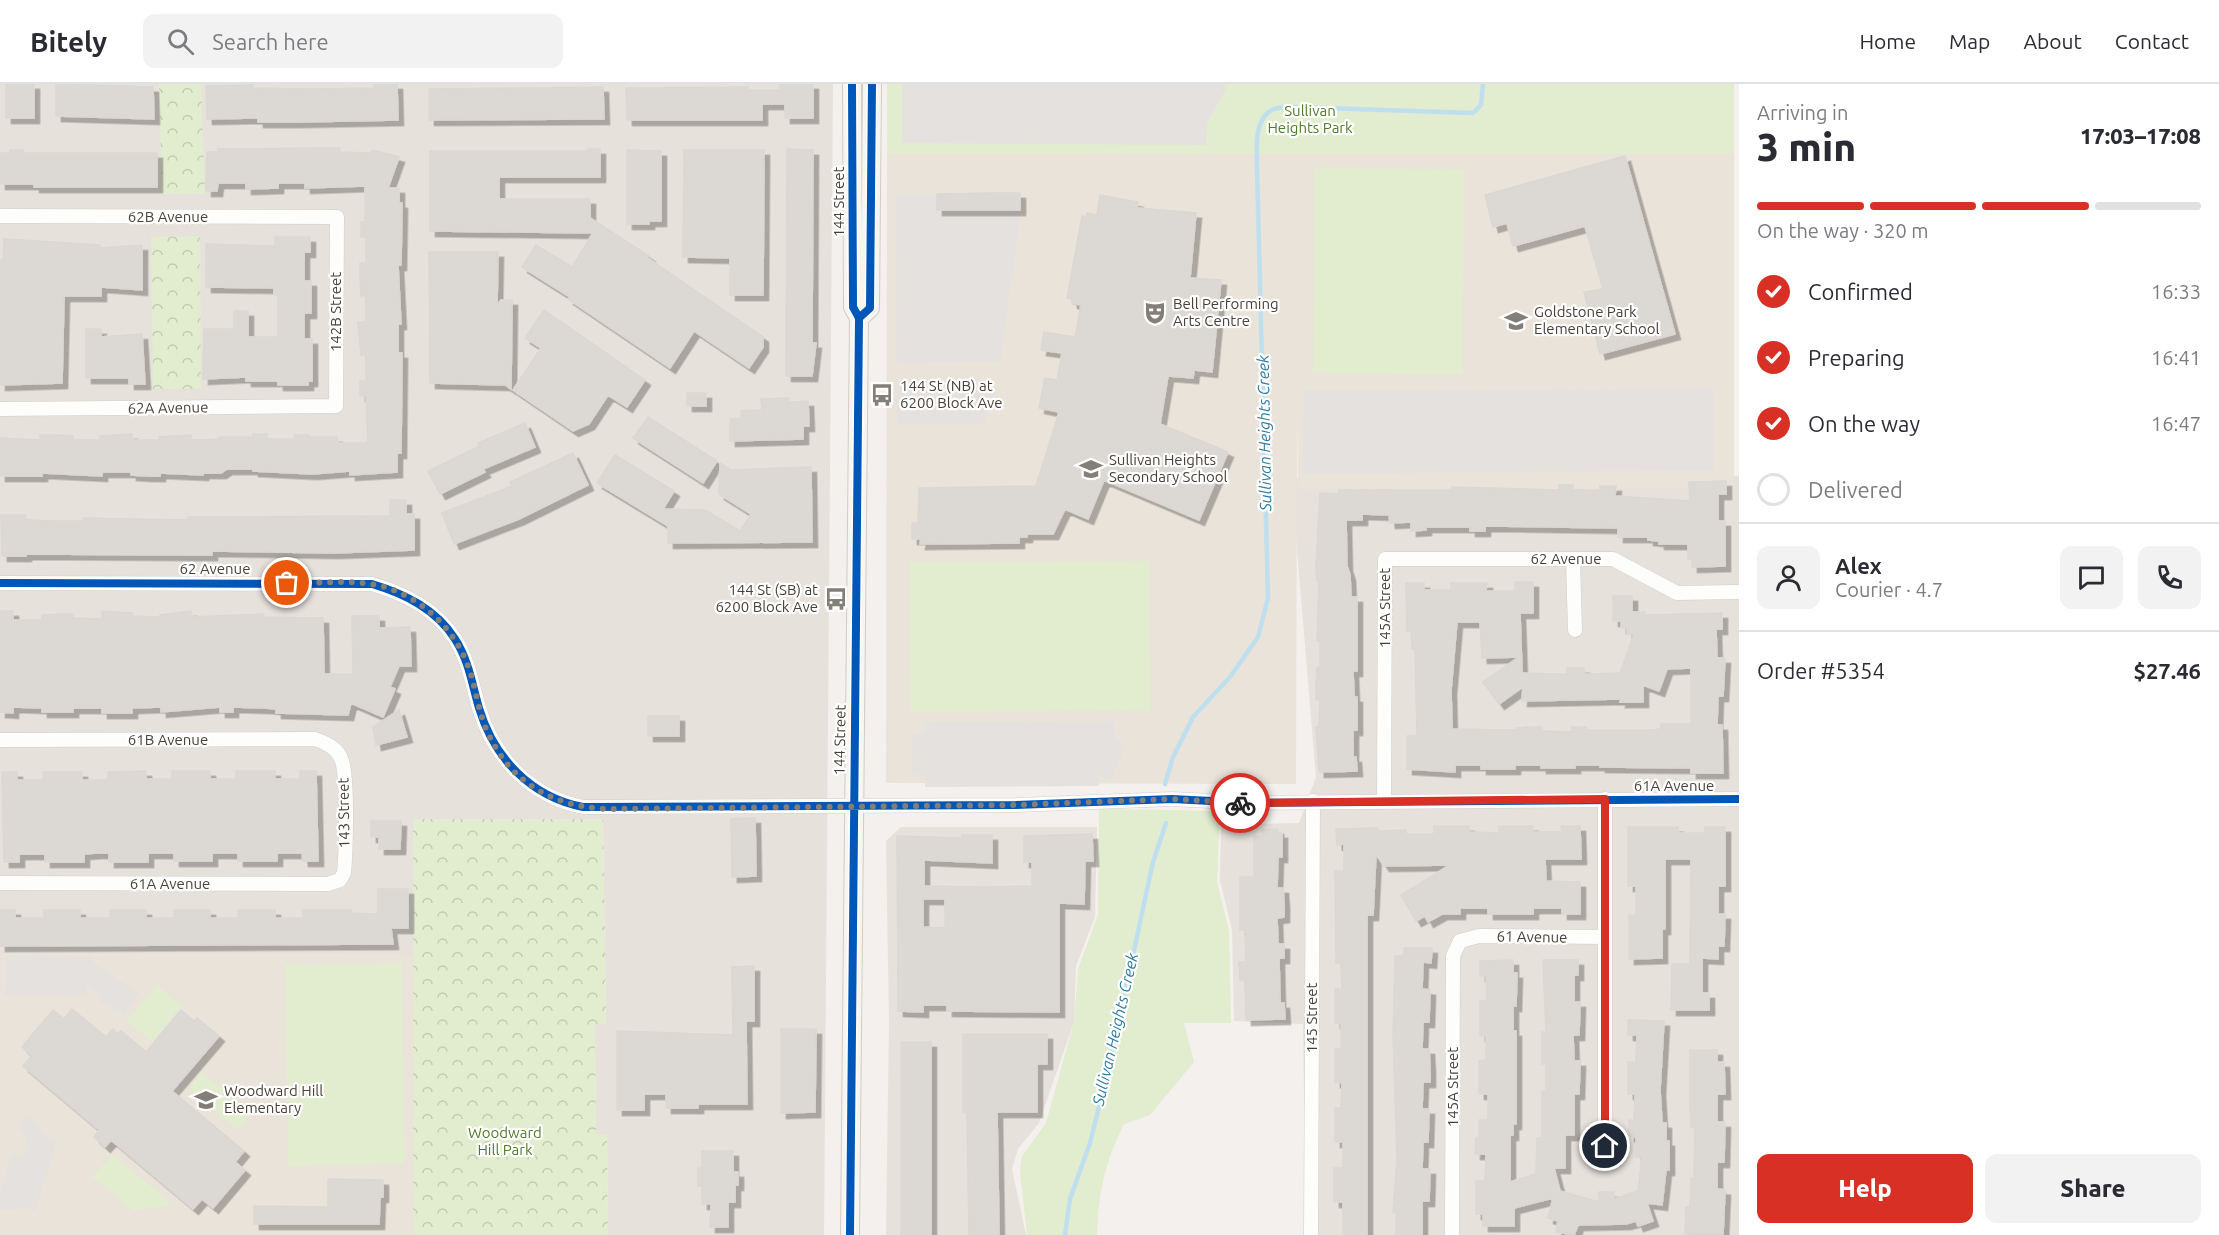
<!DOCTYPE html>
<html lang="en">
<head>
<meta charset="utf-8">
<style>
	:root { --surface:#fff; --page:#f2f2f3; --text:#2b2b33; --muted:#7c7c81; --line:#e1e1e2; --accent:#d93025 }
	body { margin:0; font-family:Ubuntu,sans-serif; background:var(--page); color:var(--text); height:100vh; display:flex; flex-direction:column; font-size:22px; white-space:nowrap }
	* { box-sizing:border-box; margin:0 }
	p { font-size:20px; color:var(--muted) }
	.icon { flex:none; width:33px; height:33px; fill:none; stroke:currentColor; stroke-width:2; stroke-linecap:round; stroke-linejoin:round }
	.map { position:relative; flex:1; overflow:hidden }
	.sheet { display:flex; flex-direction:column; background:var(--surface); width:480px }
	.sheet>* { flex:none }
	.pin { position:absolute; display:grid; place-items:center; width:51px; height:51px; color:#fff; margin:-26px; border:3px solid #fff; border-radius:50%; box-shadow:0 2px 6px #0007 }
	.courier { position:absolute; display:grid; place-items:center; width:60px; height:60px; margin:-30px; border:4px solid #d93025; border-radius:50%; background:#fff; color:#222; box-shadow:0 2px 8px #0007 }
	.summary em { font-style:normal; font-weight:800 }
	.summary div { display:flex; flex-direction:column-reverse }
	.summary { display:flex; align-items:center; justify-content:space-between; height:102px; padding:0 18px }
	h1 { font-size:39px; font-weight:800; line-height:45px }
	.bar { display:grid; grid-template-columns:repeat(4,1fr); gap:9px 6px; align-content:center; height:72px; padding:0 18px }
	.bar i { height:8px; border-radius:4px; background:var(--line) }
	.bar .on { background:var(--accent) }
	.bar p { grid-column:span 4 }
	.line { display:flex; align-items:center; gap:15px; padding:0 18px; border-top:2px solid var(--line) }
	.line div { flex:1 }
	.round { display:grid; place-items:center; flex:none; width:63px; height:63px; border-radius:12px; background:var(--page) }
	ol { padding:0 18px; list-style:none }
	li { display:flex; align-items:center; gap:18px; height:66px }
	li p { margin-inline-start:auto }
	li .icon { padding:6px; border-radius:50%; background:var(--accent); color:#fff; stroke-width:4 }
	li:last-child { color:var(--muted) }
	li i { width:33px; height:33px; border:3px solid var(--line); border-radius:50% }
	.action { display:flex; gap:12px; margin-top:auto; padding:12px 18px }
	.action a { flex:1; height:69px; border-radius:12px; background:var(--accent); color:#fff; font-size:24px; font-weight:800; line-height:69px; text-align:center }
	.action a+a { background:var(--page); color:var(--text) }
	header { display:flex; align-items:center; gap:36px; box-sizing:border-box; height:84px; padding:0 30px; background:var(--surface); border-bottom:2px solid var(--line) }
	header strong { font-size:28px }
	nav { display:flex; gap:33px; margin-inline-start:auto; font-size:21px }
	.search { width:420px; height:54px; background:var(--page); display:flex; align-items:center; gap:15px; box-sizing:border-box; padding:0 21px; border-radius:12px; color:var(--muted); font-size:22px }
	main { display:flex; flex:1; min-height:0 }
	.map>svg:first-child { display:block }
	.residential { fill:#e7e1db }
	.education { fill:#e9e3d9 }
	.green { fill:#e2ecce }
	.forest { fill:url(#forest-crowns) }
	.parking { fill:#e5e1de }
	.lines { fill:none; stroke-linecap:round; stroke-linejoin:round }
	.stream { stroke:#bfdfee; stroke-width:4.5 }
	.building { fill:#dcd9d5; stroke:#dbd7d3; stroke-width:1.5; fill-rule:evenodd; filter:url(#shadow) }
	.minor-casing { stroke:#d1ceca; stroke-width:15 }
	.secondary-casing { stroke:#d2ccc4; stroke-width:20 }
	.minor { stroke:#fdfdfc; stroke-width:14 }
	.secondary { stroke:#f7f5f0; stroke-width:18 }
	.cycleway-casing { stroke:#fff; stroke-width:11 }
	.cycleway { stroke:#0057b8; stroke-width:8 }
	.done { stroke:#847e78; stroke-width:6; stroke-dasharray:0 10.8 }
	.route { stroke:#d93025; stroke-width:8 }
	.labels { text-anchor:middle; stroke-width:4.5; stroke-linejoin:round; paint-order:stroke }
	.park-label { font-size:15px; fill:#507a2c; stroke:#fff }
	.street-label { font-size:15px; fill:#494139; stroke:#fff }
	.poi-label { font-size:15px; fill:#494139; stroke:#fff; text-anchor:start }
	.water-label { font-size:16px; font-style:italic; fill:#307ba3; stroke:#fff }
</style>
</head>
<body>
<header>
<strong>Bitely</strong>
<div class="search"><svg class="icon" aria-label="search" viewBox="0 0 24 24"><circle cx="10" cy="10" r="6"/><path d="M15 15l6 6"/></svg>Search here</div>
<nav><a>Home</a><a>Map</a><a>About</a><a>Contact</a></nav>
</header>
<main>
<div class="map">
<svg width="1739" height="1151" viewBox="0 0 1739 1151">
	<defs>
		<pattern id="forest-crowns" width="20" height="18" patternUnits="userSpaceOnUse" patternTransform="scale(1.5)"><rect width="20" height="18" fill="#e2ecce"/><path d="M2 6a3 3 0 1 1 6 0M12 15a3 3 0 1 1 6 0" fill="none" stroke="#c3ccb2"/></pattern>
		<filter id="shadow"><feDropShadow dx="5.5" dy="5.5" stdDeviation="0" flood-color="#0004"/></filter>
	</defs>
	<rect width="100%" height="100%" fill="#f3f0ed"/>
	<path class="residential" d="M0,0H833L824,1151H608L607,1051H596L595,940L606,939L603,735H414L413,871L0,870Z
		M1739,392V1151H1306L1303,940L1234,937L1232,846L1220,796L1221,741L1299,739L1316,693L1291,394Z
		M901,743H1097L1095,833L1076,882L1074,938L1039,1039L1018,1065L1012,1085L1026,1151H886L889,937L886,757Z"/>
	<path class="education" d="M887,70H1734V404L1298,405L1297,327L1296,700L886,699Z
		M0,870L413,871V1151H0Z"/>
	<path class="green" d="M887,0H1734V70H887Z
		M1314,84L1464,85L1463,290L1313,289Z
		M1149,477L1150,627L910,628L909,478Z
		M1099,725L1220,727L1217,798L1229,846L1231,939H1184L1194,978L1150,1031L1124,1040C1104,1081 1099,1106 1097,1151H1027L1020,1087L1022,1072L1046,1039L1074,938L1078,885L1098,831Z
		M402,879L405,1080L288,1082L285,881Z
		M157,901L182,922L152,958L126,937Z
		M201,988L252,1028L238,1046L188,1005Z
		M112,1071L170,1118L167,1122L134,1127L92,1093Z"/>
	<path class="forest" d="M159,0H201L205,110H162Z
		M200,152L201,305H153L151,153Z
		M413,735H603L606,940H595L596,1050L607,1051L608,1151H413Z"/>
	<path class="parking" d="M902,0H1222L1227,3L1207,39L1206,61L902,59Z
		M1023,111L1000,278L897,279L896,112Z
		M997,303L984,340H897V304Z
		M1714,305V386L1302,390L1304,306Z
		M1115,637V655L1125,662L1111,697L1099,691V702L925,703V691H913L912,650H925V638Z
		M6,872L91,874L96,881L139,909L124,930L99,917L101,912L87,901L86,912L5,911Z
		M24,1031L35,1035L45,1053L57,1057L35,1127L24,1123L6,1127L0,1125V1108L11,1072H23L28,1065L27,1054L19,1046Z"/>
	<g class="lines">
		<path class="stream" d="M1165,700L1173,673L1193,633L1230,593L1258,553L1268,514L1257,83C1257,65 1253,33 1274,25C1280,23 1289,23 1294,23L1473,29L1481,21L1483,0
			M1065,1151L1070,1115L1090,1059L1110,978L1153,778L1166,739"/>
	</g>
	<path class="building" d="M6,0H34V34H6Z
		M56,0L153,3L154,35L56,32Z
		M374,0H397L398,36L298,38H258V34L207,35L206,2L253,1V4L309,5L374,4Z
		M780,0H813V34H785V20H762V36H627L626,4L748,3V6H780Z
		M603,3L604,35L429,36V5Z
		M340,64V68L371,69L373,66L399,73L388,104H399V119H402L401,181H398L401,240H398V269H402L401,369H397V388L350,391V387L312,390L253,387V385H227L221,389H203V391L160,389V392H148L131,391V388H102V392L42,389V392H0V354L40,356V351H55L73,352V356H100V352L132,350V356H159V353L191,351L192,356L219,355V353H253V350H267V355H294V351H309V353H337L338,359H368L366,312H360V297H366V271H361L358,238H366V212H361L360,194V179H366V153H361V138H365V102L305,104V99H278V104L246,105V99H218L217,107H206L207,68H218V65Z
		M588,65H600V93H499V115H590V134L649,172H645L763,253V263L749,284L694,247L670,284L568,215L570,213L522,183L536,161L572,183L593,149L430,147V67H588Z
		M787,65L813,66L812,259H816L812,292H786Z
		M10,66H23V69H157V103H34V100H0V69H10Z
		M627,66L661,67V137H649V140H627Z
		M684,66H764L763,211H730V174L683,173Z
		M1625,72L1675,250L1600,270L1584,208L1603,205L1585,142L1513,162L1507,139L1493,143L1485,111Z
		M992,109H1020V126H937V110Z
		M1100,111L1138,118L1137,124L1196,129L1190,194L1221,196L1212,288L1194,286L1193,294L1168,292L1160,340L1228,368L1199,436L1104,396L1088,435L1065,425L1053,450H1027V453H1019V459L920,460L921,455H912V439H918L919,404L1036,402L1059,328L1039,324L1045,294L1057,296L1062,269L1041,266L1044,248L1075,253L1081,221L1072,219V215L1067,214L1082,132L1087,133V129L1097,131Z
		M275,153H310V168H304V197H311V229H304V255H312V297H308V301H278V297H246V293L203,295L204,245H234V227H248V253H278V211H274V204L206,203V160L275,162Z
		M4,155L100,161V164L142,161V206L101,203V212H64L62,299L0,301V176H3Z
		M429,168H498L497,222L501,216H512L511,305L505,301L430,299Z
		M544,226L645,296L627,323L608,311L589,340L573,347L513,306L541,264L525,254Z
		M86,245H101V253L142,250L145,300H129V294H86Z
		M687,309H706V322H687Z
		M789,314V318L808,317L809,342H803V355L730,357V335L741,334V327L762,326L761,315Z
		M648,333L717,377L703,399L633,354Z
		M525,339L535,363L483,385L485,388L440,410L428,387L480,362L478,359Z
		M573,369L588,401L519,435L454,460L442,429L512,402L510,398Z
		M615,371L674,407L663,425L705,426L740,447L751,430L719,410L720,379L731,386L811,383L812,458L668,459V442L597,399Z
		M1726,397V410H1718V437H1725V482L1692,483V475H1688V460H1659V457L1648,456V453H1618V444L1485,442V447H1470V443H1426V446L1411,447V438L1390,439L1389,431L1362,430V436H1346L1347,482L1350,491L1351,513H1357V587H1353L1354,613H1357V646H1353V673H1356L1357,687L1319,688L1316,643H1319L1320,616H1316V601L1317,584H1320V557H1317L1319,498H1317L1316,483L1320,409L1339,410V406H1452V403L1559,406V401H1573V406H1600V402H1616L1615,412L1690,417L1689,398Z
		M390,416H406V430H414V466L333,469L212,467V471H189L26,470V472H2L1,431H26V436L53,437H83V434L188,436V433L390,432Z
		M1515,498H1533V529H1520L1522,589L1567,590V584H1584V590L1620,589L1634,550H1627V544H1621V537H1613V512H1632V528H1645V531L1722,529V545H1716L1717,574H1725L1723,612H1718L1717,641H1722L1723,689H1691V684L1600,683V681H1575V684H1541V681H1515V685H1481V681H1455V688L1407,685V652H1416L1417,649L1415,565H1412L1411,547H1407L1406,499H1424V506H1451V499H1487L1486,507H1515ZM1457,538H1480L1482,574L1519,573L1483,598L1499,620L1523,603L1522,617L1621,615L1620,618H1643V601L1659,607L1667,585L1691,584V640H1661V645L1647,646H1586V643H1572V648L1542,647V643H1529L1516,644L1518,646L1452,645L1451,606Z
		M0,527H13V536H42V531L59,530H73L72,534L102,535V527L132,529V532L160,533V531L191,527V533L263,530V533L323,534L324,590H353L352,532H379V544L410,543L411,582H399L390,603L395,605L383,633L351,619L348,631L276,629V625L265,624L233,623V628H220V623L161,628V623L132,624V629H102V624H73V628H42V624L13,623V629L0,628Z
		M399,626L407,653L376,661L373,643Z
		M648,632H679V652H648Z
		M146,687V695H172V687H210V695H236V687H275V695H300V687H316L318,777H303L302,769H277V777H238V769H212V777H174V769H148V778H109V769H96L84,770V778H45V770H19V778H4L2,688H17V696H43V688H82V696H108V688Z
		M755,734L756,792L732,793L731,735Z
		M371,737H401L400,765H379V753H371Z
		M1434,742H1469V748L1499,749V742H1533V748H1562L1561,742H1580L1581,775H1545L1546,797L1580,798V830H1562V824H1533V830H1488V824H1460V830H1442L1428,838L1425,832L1416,837L1401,811L1450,781L1384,782L1376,770L1373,831H1367V1151H1343V1118H1334V1084H1343V1058H1335V1024H1341L1342,999L1335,998V965H1341V939H1335V905H1342L1341,879H1336L1335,787H1344V760L1337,761L1336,745L1378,744V747L1406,746V750H1434Z
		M1628,743H1678V749H1705V743H1725V802H1718V830H1725L1724,862H1718V875L1702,874V909H1709V926H1671L1672,880H1690L1691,775H1665V845H1662V874L1629,875V831H1636V802H1628Z
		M1278,745V749H1282V773H1278L1277,804H1283L1284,819V833L1277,834L1278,860H1284V874H1279L1280,919H1284L1285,935L1246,936L1245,896H1240L1239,878H1246L1245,846H1240V793H1254V752H1263L1262,746Z
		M1092,750L1093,777H1085L1084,820L1059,819V928L947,927V921H923V928L898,927L897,752L962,754V751H992V779L924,776V802L987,803L1032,802V778H1024V752ZM923,815H945V844L923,843Z
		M378,805H408V844H391L393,860L0,862V826H15V834H44V826H80V834H110V826H146V834H174V826H210V834H238V826H275V834H303V826H351V829L378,830Z
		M1404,864H1432L1431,879L1423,878L1422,905L1430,906L1429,938H1423L1422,965H1429L1430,983V998H1423L1422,1025H1429L1428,1058H1423L1422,1085H1430L1429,1117H1422V1151H1396V1128H1393L1397,1074L1393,950L1395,872H1404Z
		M1513,876V889H1517L1516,922H1513V947H1516V1040H1513V1051H1510V1098L1536,1090L1537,1054H1542V1007H1546V980H1542V948H1546L1543,876H1578V891H1574V918H1580L1579,951H1573L1574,977H1580L1579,1010H1574V1051H1565V1084H1554L1560,1107L1599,1118V1108H1614V1115L1638,1107L1642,1073H1636V1053L1629,1052V1036L1634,1037L1635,1010H1628V978H1636L1637,951H1628V936L1664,937L1660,1006L1662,1039H1666V1057H1669V1086H1666L1662,1121L1647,1119L1653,1137L1638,1142L1636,1137L1626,1140L1578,1141L1574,1151L1556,1148L1558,1137L1548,1134L1553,1114L1514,1124V1142H1483V1130H1476V1097H1485L1486,1070H1475L1476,1054H1479V1036H1488V1010H1479V977L1486,976V952H1480V917H1487L1486,892H1480V877Z
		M754,882V937H746L747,1020H698V1024H666V1010H644V1026H617V947L733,951L732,883Z
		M72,925L106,953L113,945L118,950L121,947L146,968L181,926L194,937L197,934L219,952L172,1007L244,1067L235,1078L245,1086L213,1124L202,1115L193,1125L111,1056L105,1063L94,1053L99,1046L23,982L32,972L22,963L53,926L64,935Z
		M781,945H816L815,1028L781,1029Z
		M963,950H1047V980H1037V1028H997L999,1151H969L967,1028H963Z
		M901,958H931V1151H901Z
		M1690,966H1717V978H1724L1725,1010H1717V1038H1725L1724,1078H1717V1105L1725,1106L1723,1150H1685L1686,1123H1690L1691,1094H1694L1695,1043H1691L1690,1022Z
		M702,1067H733V1088H738V1101H735V1118H728V1143H710L711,1120H702V1102H698V1084H702Z
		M328,1095L383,1096V1113H380L379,1140H254V1122L328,1123Z"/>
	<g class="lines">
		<g class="minor-casing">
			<path id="minor" d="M0,132L337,133L336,322L0,325
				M1573,475L1575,546
				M0,499L372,500C405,510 436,525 455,555C469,577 472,600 479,624C494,674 531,713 583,723L1016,721L1172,715L1250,719L1739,715
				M0,656L315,655C326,659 338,664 342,677C348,696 346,767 344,789L340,796L328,800L0,799
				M1384,717L1385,475H1613L1677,509L1739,508
				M1605,1078V715
				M1311,1151L1313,717
				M1452,1151L1453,872L1460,857L1479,852L1605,853"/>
		</g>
		<g class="secondary-casing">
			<path id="secondary" d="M859,234L870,224L872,0
				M850,1151L859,234L853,223L852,0"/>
		</g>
		<use href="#minor" class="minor"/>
		<use href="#secondary" class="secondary"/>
		<g class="cycleway-casing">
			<path id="cycleway" d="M859,234L870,224L872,0
				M0,499L372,500C405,510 436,525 455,555C469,577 472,600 479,624C494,674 531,713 583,723L1016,721L1172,715L1250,719L1739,715
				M850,1151L859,234L853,223L852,0"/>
		</g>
		<use href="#cycleway" class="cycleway"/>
	</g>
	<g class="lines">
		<path class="done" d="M287,499C322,500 364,493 396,507C435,524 463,557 473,598C477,614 480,631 487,647C510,698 551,722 606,725L1016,721L1172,715L1240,719"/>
		<path class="route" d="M1240,719L1605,715V1062"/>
	</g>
	<defs>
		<g id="theatre-bare" transform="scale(1.8)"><path d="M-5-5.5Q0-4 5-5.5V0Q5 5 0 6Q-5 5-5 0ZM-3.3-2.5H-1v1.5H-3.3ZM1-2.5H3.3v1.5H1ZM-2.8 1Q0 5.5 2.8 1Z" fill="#847e78" stroke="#fff" stroke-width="2.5" paint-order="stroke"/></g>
		<g id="school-bare" transform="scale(1.8)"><path d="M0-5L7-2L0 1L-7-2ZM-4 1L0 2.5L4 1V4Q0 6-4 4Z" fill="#847e78" stroke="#fff" stroke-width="2.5" paint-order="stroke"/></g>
		<g id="bus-bare" transform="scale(1.8)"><path d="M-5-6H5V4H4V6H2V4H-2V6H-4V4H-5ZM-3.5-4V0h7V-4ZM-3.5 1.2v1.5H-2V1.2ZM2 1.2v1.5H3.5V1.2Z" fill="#847e78" stroke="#fff" stroke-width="2.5" paint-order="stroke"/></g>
	</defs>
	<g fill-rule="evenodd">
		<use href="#theatre-bare" x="1155" y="229"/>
		<use href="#school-bare" x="1516" y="237"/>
		<use href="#bus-bare" x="882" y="311"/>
		<use href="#school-bare" x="1091" y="385"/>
		<use href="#bus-bare" x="836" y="515"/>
		<use href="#school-bare" x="206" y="1016"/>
	</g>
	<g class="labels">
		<g class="park-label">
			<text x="1310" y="32">Sullivan<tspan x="1310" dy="17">Heights Park</tspan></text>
			<text x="505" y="1054">Woodward<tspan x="505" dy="17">Hill Park</tspan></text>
		</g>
		<g class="street-label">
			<text transform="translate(839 118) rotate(-90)" y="5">144 Street</text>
			<text x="168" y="138">62B Avenue</text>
			<text transform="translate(336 228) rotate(-90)" y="5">142B Street</text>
			<text transform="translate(168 324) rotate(-1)" y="5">62A Avenue</text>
			<text x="1566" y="480">62 Avenue</text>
			<text x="215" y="490">62 Avenue</text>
			<text transform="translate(1385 524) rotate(-90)" y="5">145A Street</text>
			<text x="168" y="661">61B Avenue</text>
			<text transform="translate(840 656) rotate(-89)" y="5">144 Street</text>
			<text x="1674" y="707">61A Avenue</text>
			<text transform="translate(344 729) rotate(-91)" y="5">143 Street</text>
			<text x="170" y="805">61A Avenue</text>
			<text transform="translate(1532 853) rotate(1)" y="5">61 Avenue</text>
			<text transform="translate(1312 934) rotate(-90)" y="5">145 Street</text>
			<text transform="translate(1453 1003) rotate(-90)" y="5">145A Street</text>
		</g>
		<g class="poi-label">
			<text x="1173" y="225">Bell Performing<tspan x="1173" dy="17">Arts Centre</tspan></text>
			<text x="1534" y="233">Goldstone Park<tspan x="1534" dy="17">Elementary School</tspan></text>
			<text x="900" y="307">144 St (NB) at<tspan x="900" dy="17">6200 Block Ave</tspan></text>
			<text x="1109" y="381">Sullivan Heights<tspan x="1109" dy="17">Secondary School</tspan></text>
			<text x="818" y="511" text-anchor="end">144 St (SB) at<tspan x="818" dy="17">6200 Block Ave</tspan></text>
			<text x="224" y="1012">Woodward Hill<tspan x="224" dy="17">Elementary</tspan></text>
		</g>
		<g class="water-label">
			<text transform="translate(1264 349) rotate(-91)" y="6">Sullivan Heights Creek</text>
			<text transform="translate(1115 945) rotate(-77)" y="6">Sullivan Heights Creek</text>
		</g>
	</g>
</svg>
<div class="pin" style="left:287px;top:499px;background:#ea580c"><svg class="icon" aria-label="bag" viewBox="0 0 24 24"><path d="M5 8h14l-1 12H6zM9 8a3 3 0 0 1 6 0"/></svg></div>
<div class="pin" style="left:1605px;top:1062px;background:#1f2937"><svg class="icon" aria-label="home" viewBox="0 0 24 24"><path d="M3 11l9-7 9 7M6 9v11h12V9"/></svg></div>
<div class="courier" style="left:1240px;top:719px"><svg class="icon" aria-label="bike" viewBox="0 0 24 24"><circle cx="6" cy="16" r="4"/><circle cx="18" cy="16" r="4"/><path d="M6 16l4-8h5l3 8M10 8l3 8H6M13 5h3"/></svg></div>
</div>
<section class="sheet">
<div class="summary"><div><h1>3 min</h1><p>Arriving in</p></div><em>17:03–17:08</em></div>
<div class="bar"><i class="on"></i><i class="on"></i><i class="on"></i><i></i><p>On the way · 320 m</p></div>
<ol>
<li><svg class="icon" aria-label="check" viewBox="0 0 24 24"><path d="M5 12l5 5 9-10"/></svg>Confirmed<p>16:33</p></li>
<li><svg class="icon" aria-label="check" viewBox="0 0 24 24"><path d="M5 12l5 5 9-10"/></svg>Preparing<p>16:41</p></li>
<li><svg class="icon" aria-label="check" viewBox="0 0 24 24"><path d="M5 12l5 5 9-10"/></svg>On the way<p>16:47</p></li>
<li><i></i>Delivered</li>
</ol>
<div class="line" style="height:108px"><a class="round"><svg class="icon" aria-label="person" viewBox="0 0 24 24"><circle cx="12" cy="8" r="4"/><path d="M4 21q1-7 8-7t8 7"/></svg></a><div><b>Alex</b><p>Courier · 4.7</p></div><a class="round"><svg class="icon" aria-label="chat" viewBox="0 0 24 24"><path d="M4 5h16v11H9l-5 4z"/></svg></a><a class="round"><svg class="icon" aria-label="phone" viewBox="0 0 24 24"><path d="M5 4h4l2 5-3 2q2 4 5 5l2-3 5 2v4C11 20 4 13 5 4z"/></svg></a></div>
<div class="line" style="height:78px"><div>Order #5354</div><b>$27.46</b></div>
<div class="action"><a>Help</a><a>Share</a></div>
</section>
</main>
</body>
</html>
